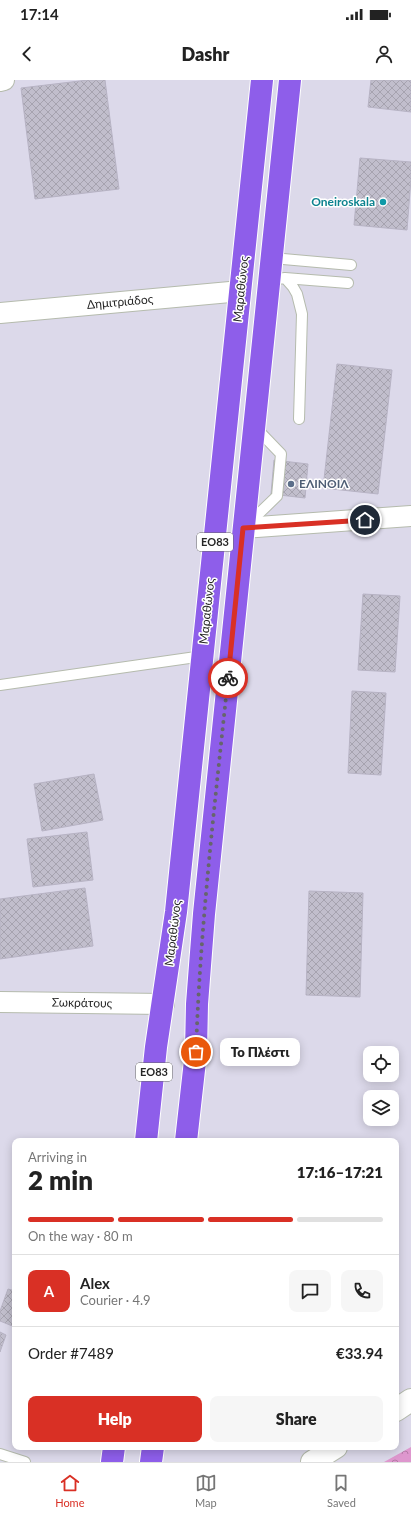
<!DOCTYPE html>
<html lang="en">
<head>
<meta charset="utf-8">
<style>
	:root { --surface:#fff; --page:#f6f6f6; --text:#222; --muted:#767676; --line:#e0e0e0; --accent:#d93025 }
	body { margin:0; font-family:Lato,sans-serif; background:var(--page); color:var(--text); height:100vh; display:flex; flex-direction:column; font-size:15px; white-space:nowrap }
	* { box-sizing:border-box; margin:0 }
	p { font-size:13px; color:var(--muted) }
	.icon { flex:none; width:22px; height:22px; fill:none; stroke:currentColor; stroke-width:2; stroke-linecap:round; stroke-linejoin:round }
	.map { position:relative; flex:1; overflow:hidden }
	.details { position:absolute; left:12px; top:1058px; width:387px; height:312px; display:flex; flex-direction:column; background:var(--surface); border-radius:8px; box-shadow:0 2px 10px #0003 }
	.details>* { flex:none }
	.controls { position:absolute; left:363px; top:966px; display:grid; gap:8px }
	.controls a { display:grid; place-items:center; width:36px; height:36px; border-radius:8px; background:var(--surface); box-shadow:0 2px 10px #0003; font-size:20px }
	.pin { position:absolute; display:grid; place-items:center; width:34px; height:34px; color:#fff; margin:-17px; border:2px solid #fff; border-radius:50%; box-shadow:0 1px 4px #0007 }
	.courier { position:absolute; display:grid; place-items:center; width:40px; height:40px; margin:-20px; border:3px solid #d93025; border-radius:50%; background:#fff; color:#222; box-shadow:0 1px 5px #0007 }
	.bubble { position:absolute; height:28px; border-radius:8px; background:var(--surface); box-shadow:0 2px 10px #0003; font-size:13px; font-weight:800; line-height:28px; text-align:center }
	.summary em { font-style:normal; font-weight:800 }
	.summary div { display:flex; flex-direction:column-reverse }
	.summary { display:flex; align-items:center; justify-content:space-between; height:68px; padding:0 16px }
	h1 { font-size:26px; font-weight:800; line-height:30px }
	.bar { display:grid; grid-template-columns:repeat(4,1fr); gap:6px 4px; align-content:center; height:48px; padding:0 16px }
	.bar i { height:5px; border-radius:3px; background:var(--line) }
	.bar .active { background:var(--accent) }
	.bar p { grid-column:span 4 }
	.line { display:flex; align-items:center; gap:10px; padding:0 16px; border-top:1px solid var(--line) }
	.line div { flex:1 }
	.round { display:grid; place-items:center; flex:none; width:42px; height:42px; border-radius:8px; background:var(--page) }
	.button { display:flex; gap:8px; margin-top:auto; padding:8px 16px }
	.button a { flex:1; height:46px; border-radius:8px; background:var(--accent); color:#fff; font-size:16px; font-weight:800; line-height:46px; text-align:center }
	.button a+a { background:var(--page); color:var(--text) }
	.status { display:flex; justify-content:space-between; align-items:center; height:28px; padding:0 20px; background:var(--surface); direction:ltr }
	.status svg { height:11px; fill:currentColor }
	header { display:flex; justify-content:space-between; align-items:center; height:52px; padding:0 16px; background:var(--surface); font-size:18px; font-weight:800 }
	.tab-bar { display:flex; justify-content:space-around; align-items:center; height:56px; border-top:1px solid var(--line); background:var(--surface); font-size:11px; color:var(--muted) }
	.tab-bar a { display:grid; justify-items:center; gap:2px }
	.tab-bar .active { color:var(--accent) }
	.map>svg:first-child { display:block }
	.forest { fill:url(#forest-crowns) }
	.building { fill:url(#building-cross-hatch); stroke:#b7b3c4 }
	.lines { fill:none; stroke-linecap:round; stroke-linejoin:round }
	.lane-casing { stroke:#b5bbad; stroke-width:12 }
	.street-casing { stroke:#b5bbad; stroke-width:22 }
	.secondary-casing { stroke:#b5bbad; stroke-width:24 }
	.primary-casing { stroke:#fff; stroke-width:24 }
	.lane { stroke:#fff; stroke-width:10 }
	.street { stroke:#fff; stroke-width:20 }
	.secondary { stroke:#fff; stroke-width:22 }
	.primary { stroke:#8e5eea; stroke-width:22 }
	.done { stroke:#66656b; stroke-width:4; stroke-dasharray:0 7.2 }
	.route { stroke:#d93025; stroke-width:5 }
	.culture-dot { fill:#0f9aa8; stroke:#fff; stroke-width:1.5 }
	.service-dot { fill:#5c6f8a; stroke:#fff; stroke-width:1.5 }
	.labels { text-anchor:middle; stroke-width:3; stroke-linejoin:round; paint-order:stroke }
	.shield { fill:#fff; stroke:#686868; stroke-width:1 }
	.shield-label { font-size:11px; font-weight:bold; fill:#272727 }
	.culture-label { font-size:12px; font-weight:bold; fill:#0d838f; stroke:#fff; text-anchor:end }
	.street-label { font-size:12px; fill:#272727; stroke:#fff }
	.service-label { font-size:12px; font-weight:bold; fill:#4e5e75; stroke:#fff; text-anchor:start }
</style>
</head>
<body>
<div class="status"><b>17:14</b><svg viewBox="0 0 49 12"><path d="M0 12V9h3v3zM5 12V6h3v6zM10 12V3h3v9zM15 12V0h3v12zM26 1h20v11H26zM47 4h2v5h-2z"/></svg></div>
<header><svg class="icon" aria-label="back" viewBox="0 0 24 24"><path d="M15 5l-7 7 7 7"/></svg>Dashr<svg class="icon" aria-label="person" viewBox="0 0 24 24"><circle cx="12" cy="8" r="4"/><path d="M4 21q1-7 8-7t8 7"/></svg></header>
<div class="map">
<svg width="411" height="1382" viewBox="0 0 411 1382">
	<defs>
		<pattern id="forest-crowns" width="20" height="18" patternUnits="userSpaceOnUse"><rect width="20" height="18" fill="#de97ce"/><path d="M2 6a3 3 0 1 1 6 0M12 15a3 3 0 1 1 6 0" fill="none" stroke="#b47ba7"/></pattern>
		<pattern id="building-cross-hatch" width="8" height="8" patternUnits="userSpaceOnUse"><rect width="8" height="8" fill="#c1becc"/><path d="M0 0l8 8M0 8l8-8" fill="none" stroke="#a6a3af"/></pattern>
	</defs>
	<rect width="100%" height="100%" fill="#dcd9ea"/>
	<path class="forest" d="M411,1367V1382H384Z"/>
	<path class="building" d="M88,0H105L119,109L35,119L21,8Z
		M371,0H411V32L368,27Z
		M360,78L411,82V99L407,150L354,145Z
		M337,284L392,290L378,414L323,408Z
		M274,380L308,384L305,418L271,414Z
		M363,514L400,516L395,592L358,590Z
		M352,611L386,613L381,695L348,693Z
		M94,694L103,740L42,751L34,704Z
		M87,752L93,800L33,807L27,759Z
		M85,808L93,866L0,879V819Z
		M309,811L363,813L360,917L306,915Z
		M8,1209L15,1211V1247L0,1241V1231Z
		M0,1252L6,1255L0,1272Z"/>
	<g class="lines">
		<g class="lane-casing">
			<path id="lane" d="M272,178L351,185
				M285,198L348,203
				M269,200L285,198L293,207L297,214L302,234L299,339
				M246,446L277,416L281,374L255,347
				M0,605L203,576
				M0,1374L25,1382"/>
		</g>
		<g class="street-casing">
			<path id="street" d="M0,1L4,0
				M0,233L241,211
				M243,448L411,436
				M0,922L164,924"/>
		</g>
		<g class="secondary-casing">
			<path id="secondary" d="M396,1330L411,1320
				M312,1382L336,1367"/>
		</g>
		<g class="primary-casing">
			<path id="primary" d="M146,1061L156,967L176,832L262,0
				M186,1061L196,972L197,924L204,834L290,0
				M112,1382L114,1367
				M151,1382L153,1367"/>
		</g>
		<use href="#lane" class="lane"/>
		<use href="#street" class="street"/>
		<use href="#secondary" class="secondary"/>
		<use href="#primary" class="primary"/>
	</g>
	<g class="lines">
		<path class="done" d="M196,972C200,847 215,723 228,598"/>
		<path class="route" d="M228,598L243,448L365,440"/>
	</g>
	<circle class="culture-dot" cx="383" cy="122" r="4"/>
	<circle class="service-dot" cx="291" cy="404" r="4"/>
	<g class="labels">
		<g class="shield">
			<rect x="197" y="453" width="36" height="18" rx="3"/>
			<rect x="136" y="983" width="36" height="18" rx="3"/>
		</g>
		<g class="shield-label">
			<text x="215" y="466">ΕΟ83</text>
			<text x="154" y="996">ΕΟ83</text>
		</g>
		<g class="culture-label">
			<text x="375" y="126">Oneiroskala</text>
		</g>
		<g class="street-label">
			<text transform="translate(241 209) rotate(-84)" y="4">Μαραθώνος</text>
			<text transform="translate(120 222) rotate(-5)" y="4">Δημιτριάδος</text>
			<text transform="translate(207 531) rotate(-84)" y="4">Μαραθώνος</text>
			<text transform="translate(173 853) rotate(-83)" y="4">Μαραθώνος</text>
			<text transform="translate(82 923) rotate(1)" y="4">Σωκράτους</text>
		</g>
		<g class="service-label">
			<text x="299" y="408">ΕΛΙΝΟΙΛ</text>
		</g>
	</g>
</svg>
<div class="controls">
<a><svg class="icon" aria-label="locate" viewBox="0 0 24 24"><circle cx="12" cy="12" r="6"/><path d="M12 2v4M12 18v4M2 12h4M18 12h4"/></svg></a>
<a><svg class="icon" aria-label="layers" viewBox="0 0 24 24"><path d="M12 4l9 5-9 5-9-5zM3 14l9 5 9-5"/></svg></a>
</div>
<div class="pin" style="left:196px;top:972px;background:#ea580c"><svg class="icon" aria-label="bag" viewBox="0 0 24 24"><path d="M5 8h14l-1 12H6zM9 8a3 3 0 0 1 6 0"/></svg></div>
<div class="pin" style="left:365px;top:440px;background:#1f2937"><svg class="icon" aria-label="home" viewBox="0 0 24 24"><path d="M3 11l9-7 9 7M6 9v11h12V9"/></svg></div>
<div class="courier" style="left:228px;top:598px"><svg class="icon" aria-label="bike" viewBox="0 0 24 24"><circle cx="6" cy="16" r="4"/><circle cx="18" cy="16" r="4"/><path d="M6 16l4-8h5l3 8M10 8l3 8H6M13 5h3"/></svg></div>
<div class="bubble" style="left:220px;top:958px;width:80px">Το Πλέστι</div>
<section class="details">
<div class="summary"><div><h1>2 min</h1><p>Arriving in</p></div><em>17:16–17:21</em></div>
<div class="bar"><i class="active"></i><i class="active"></i><i class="active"></i><i></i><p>On the way · 80 m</p></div>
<div class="line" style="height:72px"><b class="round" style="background:var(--accent);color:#fff">A</b><div><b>Alex</b><p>Courier · 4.9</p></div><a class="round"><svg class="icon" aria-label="chat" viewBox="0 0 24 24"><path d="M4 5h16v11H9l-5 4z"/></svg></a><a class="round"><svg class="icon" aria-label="phone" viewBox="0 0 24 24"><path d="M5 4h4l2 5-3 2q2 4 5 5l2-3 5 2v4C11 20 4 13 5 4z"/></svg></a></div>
<div class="line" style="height:52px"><div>Order #7489</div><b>€33.94</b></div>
<div class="button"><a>Help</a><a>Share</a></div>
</section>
</div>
<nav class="tab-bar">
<a class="active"><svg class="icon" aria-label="home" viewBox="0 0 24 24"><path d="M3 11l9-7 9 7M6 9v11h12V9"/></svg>Home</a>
<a><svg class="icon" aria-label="map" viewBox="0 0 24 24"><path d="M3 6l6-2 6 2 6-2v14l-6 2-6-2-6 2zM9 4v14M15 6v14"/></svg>Map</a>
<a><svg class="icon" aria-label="saved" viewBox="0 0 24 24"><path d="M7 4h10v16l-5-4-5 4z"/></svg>Saved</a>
</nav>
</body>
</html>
